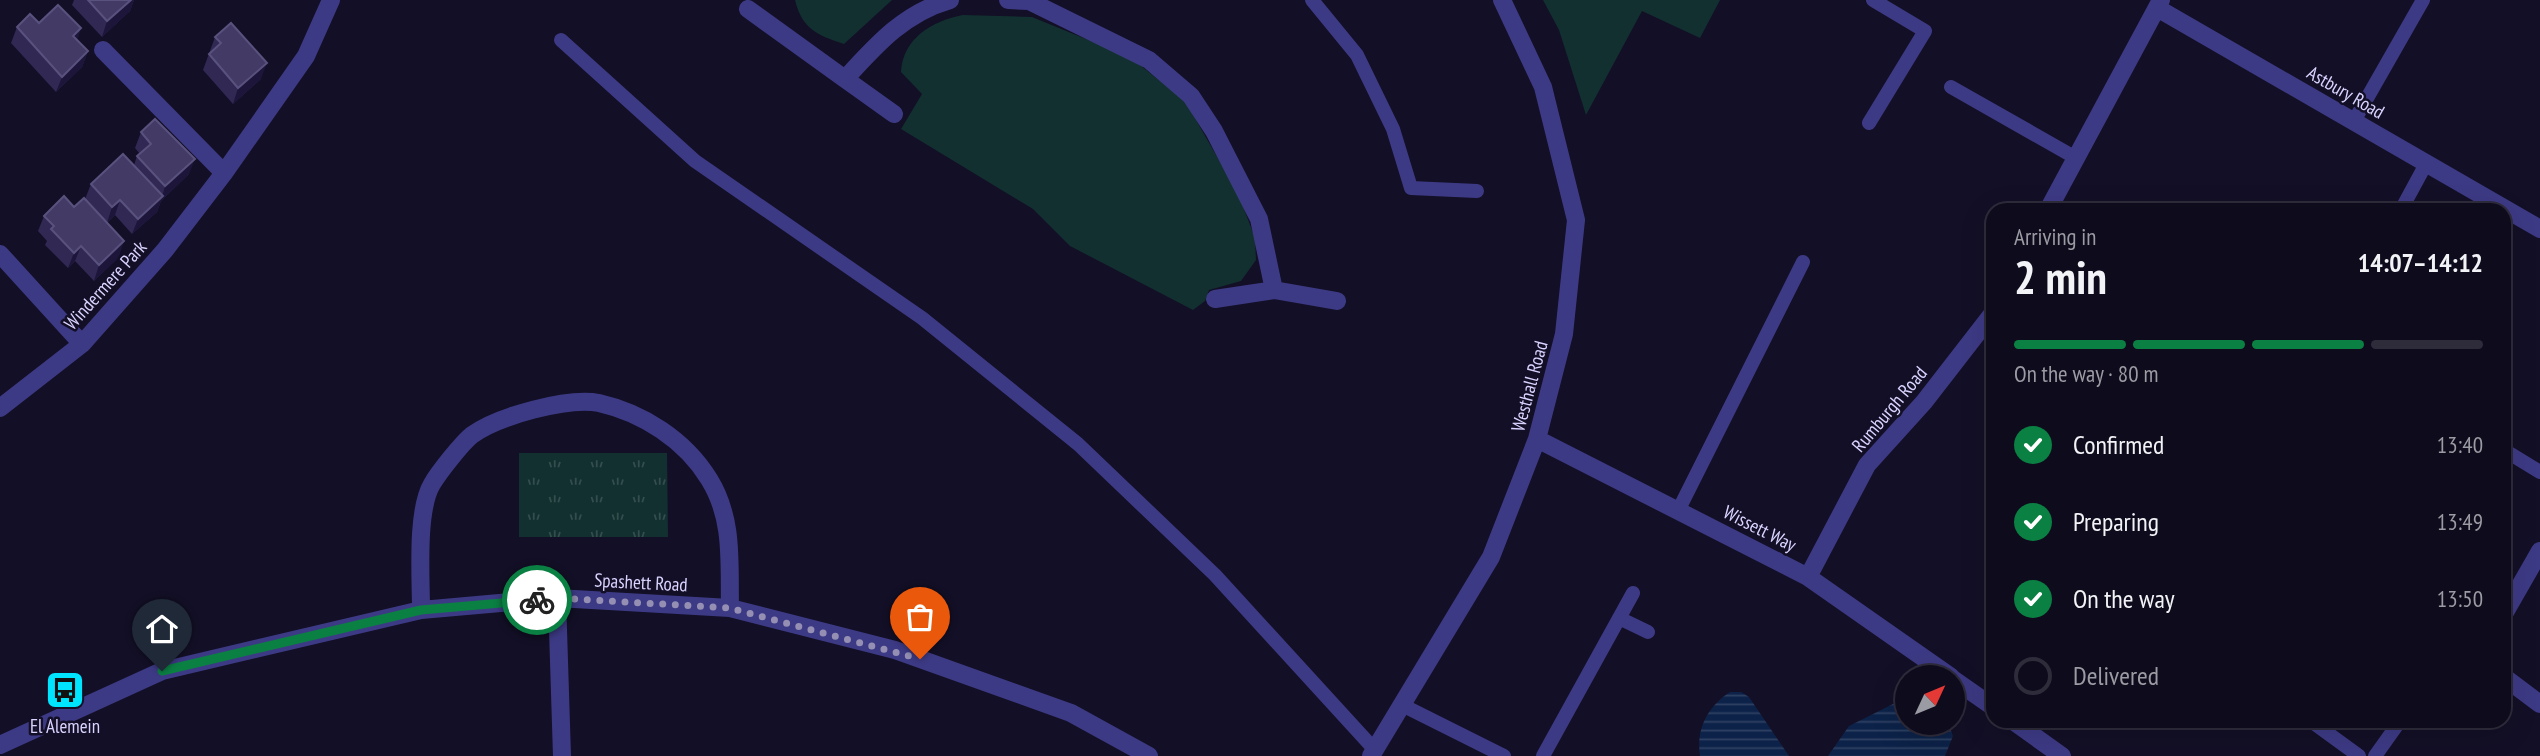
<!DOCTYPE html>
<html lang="en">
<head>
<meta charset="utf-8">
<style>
	:root { --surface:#0e0b1c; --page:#171425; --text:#f1f3f6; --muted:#9b9ba3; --line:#2e2b3b; --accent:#0b8043 }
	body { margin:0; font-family:"PT Sans Narrow",sans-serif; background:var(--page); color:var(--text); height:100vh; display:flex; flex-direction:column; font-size:26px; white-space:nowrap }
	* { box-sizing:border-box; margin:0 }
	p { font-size:23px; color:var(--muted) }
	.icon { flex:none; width:38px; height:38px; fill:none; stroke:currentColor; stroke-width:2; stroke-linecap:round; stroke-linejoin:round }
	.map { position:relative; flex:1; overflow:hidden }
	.panel { position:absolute; left:1986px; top:203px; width:525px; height:525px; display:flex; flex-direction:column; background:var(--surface); border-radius:21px; box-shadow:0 7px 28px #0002,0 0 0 2px var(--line) }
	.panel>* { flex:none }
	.needle { width:46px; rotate:46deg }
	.tools { position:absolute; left:1895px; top:665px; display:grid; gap:14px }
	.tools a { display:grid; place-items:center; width:70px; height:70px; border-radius:50%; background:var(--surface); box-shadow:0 7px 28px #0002,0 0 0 2px var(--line); font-size:35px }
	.pin { position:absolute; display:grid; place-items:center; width:60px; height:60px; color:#fff; margin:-72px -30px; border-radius:50% 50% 50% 0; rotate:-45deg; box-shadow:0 0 7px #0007 }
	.pin .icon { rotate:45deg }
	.courier { position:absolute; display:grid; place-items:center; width:70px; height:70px; margin:-35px; border:5px solid #0b8043; border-radius:50%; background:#fff; color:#222; box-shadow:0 2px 9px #0007 }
	.overview em { font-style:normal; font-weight:700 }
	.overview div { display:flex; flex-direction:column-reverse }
	.overview { display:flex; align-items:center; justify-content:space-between; height:119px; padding:0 28px }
	h1 { font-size:46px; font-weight:700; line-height:52px }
	.bar { display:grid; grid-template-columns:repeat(4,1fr); gap:10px 7px; align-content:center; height:84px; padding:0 28px }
	.bar i { height:9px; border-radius:5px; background:var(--line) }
	.bar .selected { background:var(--accent) }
	.bar p { grid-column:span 4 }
	ol { padding:0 28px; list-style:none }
	li { display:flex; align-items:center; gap:21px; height:77px }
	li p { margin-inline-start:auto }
	li .icon { padding:7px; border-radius:50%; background:var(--accent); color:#fff; stroke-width:4 }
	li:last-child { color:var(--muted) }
	li i { width:38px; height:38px; border:4px solid var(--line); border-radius:50% }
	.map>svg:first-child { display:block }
	.grass { fill:#12302f }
	.park { fill:url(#park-tufts) }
	.water { fill:url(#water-rules) }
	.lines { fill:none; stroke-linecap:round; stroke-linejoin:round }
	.service { stroke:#3d3a85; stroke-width:14 }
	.minor { stroke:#3d3a85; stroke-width:18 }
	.wall { fill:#312854 }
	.shaded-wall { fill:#1d163a }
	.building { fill:#433a66; stroke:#5a527e; stroke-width:2 }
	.done { stroke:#948fb3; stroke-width:7; stroke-dasharray:0 12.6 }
	.route { stroke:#0b8043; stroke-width:9 }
	.labels { text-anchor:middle; stroke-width:5; stroke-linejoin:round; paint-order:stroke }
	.street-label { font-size:19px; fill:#d9d4ff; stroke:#130f26 }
	.poi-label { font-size:19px; fill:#d9d4ff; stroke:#130f26 }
</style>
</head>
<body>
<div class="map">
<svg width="2540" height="756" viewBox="0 0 2540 756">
	<defs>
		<pattern id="park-tufts" width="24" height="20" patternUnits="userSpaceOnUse" patternTransform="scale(1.75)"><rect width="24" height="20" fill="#12302f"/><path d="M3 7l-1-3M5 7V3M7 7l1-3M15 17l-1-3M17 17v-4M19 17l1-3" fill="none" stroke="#344d4e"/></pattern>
		<pattern id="water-rules" width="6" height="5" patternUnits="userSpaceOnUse" patternTransform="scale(1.75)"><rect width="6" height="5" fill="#0c2248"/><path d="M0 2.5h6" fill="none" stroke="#2f4163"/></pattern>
	</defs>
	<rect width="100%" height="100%" fill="#130f26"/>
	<path class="grass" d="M795,0H892L844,44C817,35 802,29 795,0Z
		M1543,0H1720L1700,38L1642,11L1586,115L1559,30Z
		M963,15L1032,17L1130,57L1185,101L1238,193L1255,238L1256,260L1241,281L1209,290L1205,301L1193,310L1070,246L1033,209L901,129L922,94L901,72C903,38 932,21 963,15Z"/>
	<path class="park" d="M519,453H667L668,537H519Z"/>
	<path class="water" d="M1730,692H1741L1749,697L1789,756H1700C1696,729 1707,707 1730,692Z
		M1893,704H1907L1908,723H1948L1953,736L1945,756H1828L1849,726Z"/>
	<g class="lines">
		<path class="service" d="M1312,0L1357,55L1393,129L1411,188L1477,191
			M561,40L695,161L922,318L1078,444L1215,575L1375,750
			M1951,87L2076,158
			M2354,121L2423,0
			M1869,123L1925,31L1873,0
			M2401,210L2427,162
			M2504,450L2540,472
			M1678,511L1803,262
			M1619,618L1648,632
			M1402,705L1504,756
			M2311,721L2359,756
			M1543,756L1633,593
			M2375,756L2400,721"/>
		<path class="minor" d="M1008,0L1029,1L1149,60L1191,96L1214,131L1259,219L1274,290L1337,301
			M2157,8L2540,229
			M748,9L845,79C876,45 904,13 950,0
			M103,50L224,173
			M845,79L894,114
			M2048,210L2161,0
			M0,254L82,344
			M1215,299L1274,290
			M0,408L82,344L165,250L224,173L306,56L331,0
			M1537,439L1808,577L1951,677
			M1808,577L1867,465L1924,402L1993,313
			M557,598L562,756
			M421,610C421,578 416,511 432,484C439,472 462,443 472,435C498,416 568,397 599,403C643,413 685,440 709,479C734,519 729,563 730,608
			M2504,614L2540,551
			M2504,677L2540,704
			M1953,679L1993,707
			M2013,721L2062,756
			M0,745L162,671L421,610L557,598L730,608L895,650L1071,713L1149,756
			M1371,756L1491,557L1537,439L1564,334L1576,220L1543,87L1502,0"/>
	</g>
	<path class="wall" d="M74,0H134L130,11L102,37L72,5Z
		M39,23L81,28L77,40L88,51L82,67L56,92L11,43L17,27Z
		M215,37L261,79L233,104L203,70Z
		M141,132L189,174L161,201L157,212L132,234L115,215L107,223L119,257L94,281L75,261L68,268L45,245L47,241L38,231L44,216L74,207L85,199L91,184L134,165L137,156L140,154L135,148Z"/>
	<path class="shaded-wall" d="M131,0H134L130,11L102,37L107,21Z
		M81,28L76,44L73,36Z
		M88,51L82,67L56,92L62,77Z
		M267,63L261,79L233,104L238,88Z
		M195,159L189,174L161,201L157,212L132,234L138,219L162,197L165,186Z
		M120,200L115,215L107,223L112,207Z
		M124,241L119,257L94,281L99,265Z
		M81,246L75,261L68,268L74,253Z"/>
	<path class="building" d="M88,0H131L107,21Z
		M58,5L81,28L73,36L88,51L62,77L17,27L30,14L39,23Z
		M231,23L267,63L238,88L209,54L221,43L215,37Z
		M155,119L195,159L165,186L137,156L151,144L141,132Z
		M123,154L163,196L138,219L120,200L112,207L91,184Z
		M64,196L74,207L84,198L124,241L99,265L81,246L74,253L51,229L54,226L44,216Z"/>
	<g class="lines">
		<path class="done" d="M537,600L557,598L730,608L920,659"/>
		<path class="route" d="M162,671L421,610L537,600"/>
	</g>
	<defs>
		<g id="bus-square" transform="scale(2.0125)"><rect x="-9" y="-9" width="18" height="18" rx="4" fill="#00e5ff" stroke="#130f26"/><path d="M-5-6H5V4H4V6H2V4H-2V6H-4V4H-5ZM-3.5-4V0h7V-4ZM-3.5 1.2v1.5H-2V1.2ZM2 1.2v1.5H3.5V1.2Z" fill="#111"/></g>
	</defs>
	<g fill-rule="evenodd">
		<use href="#bus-square" x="65" y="690"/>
	</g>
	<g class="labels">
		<g class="street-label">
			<text transform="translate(2346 92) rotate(30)" y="7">Astbury Road</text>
			<text transform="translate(105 285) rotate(-48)" y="7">Windermere Park</text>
			<text transform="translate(1529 386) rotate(-75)" y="7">Westhall Road</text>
			<text transform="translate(1889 409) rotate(-50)" y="7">Rumburgh Road</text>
			<text transform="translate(1760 528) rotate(27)" y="7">Wissett Way</text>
			<text transform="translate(641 582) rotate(3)" y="7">Spashett Road</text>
		</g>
		<g class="poi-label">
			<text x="65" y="733">El Alemein</text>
		</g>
	</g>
</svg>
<div class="tools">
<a><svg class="needle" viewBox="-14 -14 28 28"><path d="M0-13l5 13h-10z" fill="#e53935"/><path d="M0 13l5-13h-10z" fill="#9b9ba3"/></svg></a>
</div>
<div class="pin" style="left:920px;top:659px;background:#ea580c"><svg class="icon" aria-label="bag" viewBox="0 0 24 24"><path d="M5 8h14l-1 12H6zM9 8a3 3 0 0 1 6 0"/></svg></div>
<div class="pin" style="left:162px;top:671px;background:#1f2937"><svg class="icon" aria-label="home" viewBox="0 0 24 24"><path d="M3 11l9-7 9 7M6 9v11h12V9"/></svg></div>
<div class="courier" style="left:537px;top:600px"><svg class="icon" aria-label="bike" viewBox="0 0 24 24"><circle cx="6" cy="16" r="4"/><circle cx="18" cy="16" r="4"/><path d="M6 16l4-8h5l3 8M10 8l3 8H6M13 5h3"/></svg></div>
<section class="panel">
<div class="overview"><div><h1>2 min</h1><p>Arriving in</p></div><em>14:07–14:12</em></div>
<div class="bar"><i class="selected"></i><i class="selected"></i><i class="selected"></i><i></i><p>On the way · 80 m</p></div>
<ol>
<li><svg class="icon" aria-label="check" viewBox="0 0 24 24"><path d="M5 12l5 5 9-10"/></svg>Confirmed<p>13:40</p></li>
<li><svg class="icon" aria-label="check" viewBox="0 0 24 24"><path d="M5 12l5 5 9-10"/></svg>Preparing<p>13:49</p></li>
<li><svg class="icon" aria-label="check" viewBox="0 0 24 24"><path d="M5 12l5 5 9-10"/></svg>On the way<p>13:50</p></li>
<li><i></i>Delivered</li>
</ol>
</section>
</div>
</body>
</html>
